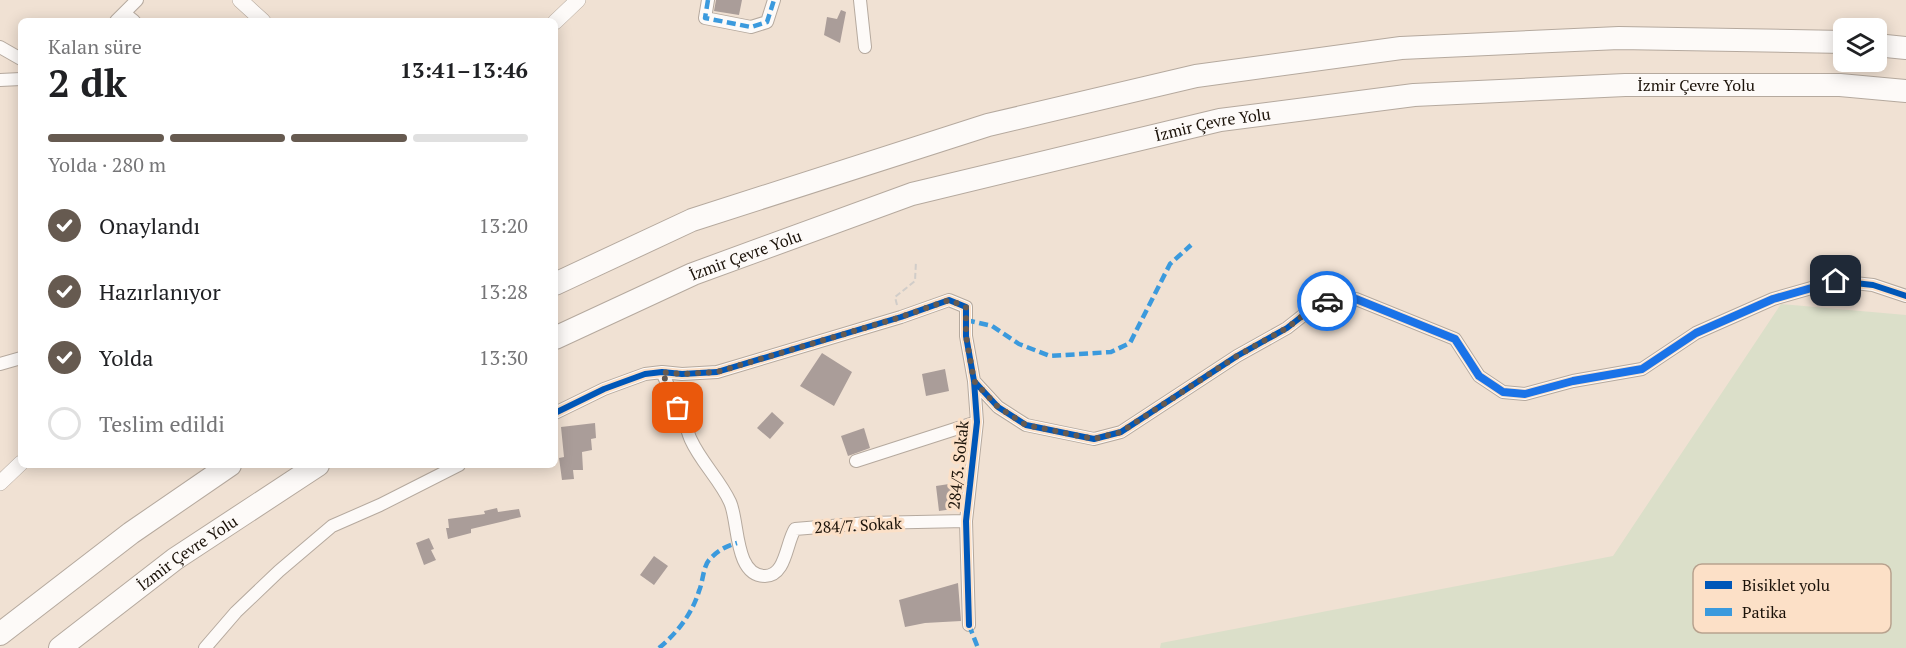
<!DOCTYPE html>
<html lang="tr">
<head>
<meta charset="utf-8">
<style>
	:root { --surface:#fff; --page:#f2f2f2; --text:#202124; --muted:#757577; --line:#e0e0e0; --accent:#665a50 }
	body { margin:0; font-family:"PT Serif",serif; background:var(--page); color:var(--text); height:100vh; display:flex; flex-direction:column; font-size:22px; white-space:nowrap }
	* { box-sizing:border-box; margin:0 }
	p { font-size:20px; color:var(--muted) }
	.icon { flex:none; width:33px; height:33px; fill:none; stroke:currentColor; stroke-width:2; stroke-linecap:round; stroke-linejoin:round }
	.map { position:relative; flex:1; overflow:hidden }
	.side { position:absolute; left:18px; top:18px; width:540px; height:450px; display:flex; flex-direction:column; background:var(--surface); border-radius:9px; box-shadow:0 3px 15px #0003 }
	.side>* { flex:none }
	.buttons { position:absolute; left:1833px; top:18px; display:grid; gap:12px }
	.buttons a { display:grid; place-items:center; width:54px; height:54px; border-radius:9px; background:var(--surface); box-shadow:0 3px 15px #0003; font-size:30px }
	.pin { position:absolute; display:grid; place-items:center; width:51px; height:51px; color:#fff; margin:-26px; border-radius:12px; box-shadow:0 3px 9px #0006 }
	.courier { position:absolute; display:grid; place-items:center; width:60px; height:60px; margin:-30px; border:4px solid #1a73e8; border-radius:50%; background:#fff; color:#222; box-shadow:0 2px 8px #0007 }
	.overview em { font-style:normal; font-weight:700 }
	.overview div { display:flex; flex-direction:column-reverse }
	.overview { display:flex; align-items:center; justify-content:space-between; height:102px; padding:0 30px }
	h1 { font-size:39px; font-weight:700; line-height:45px }
	.bar { display:grid; grid-template-columns:repeat(4,1fr); gap:9px 6px; align-content:center; height:72px; padding:0 30px }
	.bar i { height:8px; border-radius:4px; background:var(--line) }
	.bar .on { background:var(--accent) }
	.bar p { grid-column:span 4 }
	ol { padding:0 30px; list-style:none }
	li { display:flex; align-items:center; gap:18px; height:66px }
	li p { margin-inline-start:auto }
	li .icon { padding:6px; border-radius:50%; background:var(--accent); color:#fff; stroke-width:4 }
	li:last-child { color:var(--muted) }
	li i { width:33px; height:33px; border:3px solid var(--line); border-radius:50% }
	.map>svg:first-child { display:block }
	.green { fill:#dbdfc9 }
	.building { fill:#aa9d99 }
	.lines { fill:none; stroke-linecap:round; stroke-linejoin:round }
	.minor-casing { stroke:#b5a99e; stroke-width:14 }
	.tertiary-casing { stroke:#b5a99e; stroke-width:16 }
	.motorway-casing { stroke:#b5a99e; stroke-width:24 }
	.path { stroke:#d1cdc9; stroke-width:2; stroke-dasharray:6 3; stroke-linecap:butt }
	.minor { stroke:#fdfaf8; stroke-width:12 }
	.tertiary { stroke:#fdfaf8; stroke-width:15 }
	.motorway { stroke:#fdfaf8; stroke-width:22 }
	.quiet { stroke:#3b9add; stroke-width:4.5; stroke-dasharray:9 4.5; stroke-linecap:butt }
	.cycleway-casing { stroke:#fce0c7; stroke-width:10 }
	.cycleway { stroke:#0057b8; stroke-width:6 }
	.done { stroke:#665a50; stroke-width:6; stroke-dasharray:0 10.8 }
	.route { stroke:#1a73e8; stroke-width:8 }
	.labels { text-anchor:middle; stroke-width:6; stroke-linejoin:round; paint-order:stroke }
	.street-label { font-size:16px; fill:#1b1209; stroke:#fce0c7 }
	.key { fill:#fce0c7; stroke:#b8a28e; stroke-width:1.5 }
	.key-label { font-size:16px; fill:#1b1209 }
</style>
</head>
<body>
<div class="map">
<svg width="1906" height="648" viewBox="0 0 1906 648">
	<rect width="100%" height="100%" fill="#f0e1d3"/>
	<path class="green" d="M1781,304L1906,315V648H1160L1161,643L1613,556Z"/>
	<path class="building" d="M716,0H742L739,15L714,11Z
		M841,10L846,12L840,43L824,35L827,17L837,19Z
		M822,353L852,372L834,406L800,386Z
		M945,369L949,391L926,396L922,374Z
		M772,412L784,423L770,439L757,428Z
		M595,423L596,438L591,439L592,450L582,452L583,470H573L574,479L562,480L559,458L564,457L561,427Z
		M864,428L870,448L848,456L841,436Z
		M962,482L959,508L939,511L936,486Z
		M497,508L498,512L519,509L521,517L471,529V533L448,539L446,528H449L448,519L485,514L484,511Z
		M429,538L434,549L431,550L436,560L424,565L416,543Z
		M654,556L668,566L654,585L640,575Z
		M958,583L961,621L925,623L905,627L899,600Z"/>
	<g class="lines">
		<g class="minor-casing">
			<path id="minor" d="M708,0L705,18L751,27L767,22L774,0
				M860,0L865,47
				M124,13L134,21
				M116,21L137,0
				M0,47L21,59
				M0,80L21,79
				M0,364L21,358
				M662,372C669,389 678,405 685,422C687,428 688,434 691,440C701,462 720,480 730,502C739,521 734,576 765,576C786,576 786,543 795,529L868,523L966,521
				M974,381L998,407L1026,425L1094,439L1121,432L1237,356L1287,328L1320,302L1338,299H1356L1455,339L1479,376L1503,392L1525,394L1573,381L1642,369L1696,333L1773,299L1836,281L1873,285L1906,296
				M555,413L604,389L645,374L662,372L682,374L717,372L901,317L949,300L966,307V336L974,381L977,422L966,521L969,625
				M856,461L977,422
				M205,648L236,612L279,571L332,526L380,505L459,465"/>
		</g>
		<g class="tertiary-casing">
			<path id="tertiary" d="M240,0L263,21
				M555,22L578,0
				M0,483L21,463"/>
		</g>
		<g class="motorway-casing">
			<g id="motorway">
				<path d="M1876,45L1906,48"/>
				<path d="M555,284L692,220L988,125L1196,76L1401,48L1619,38L1844,42"/>
				<path id="s1" d="M555,338L693,274L912,194L1220,120L1414,95L1625,85H1840L1906,91"/>
				<path d="M0,634L131,533L230,465"/>
				<path id="s2" d="M60,648L175,559L318,465"/>
			</g>
		</g>
		<path class="path" d="M897,305L895,297L915,281L916,261"/>
		<use href="#minor" class="minor"/>
		<use href="#tertiary" class="tertiary"/>
		<use href="#motorway" class="motorway"/>
		<path class="quiet" d="M708,0L705,18L751,27L767,22L774,0
			M966,320L992,326L1019,344L1050,356L1111,352L1130,343L1170,264L1191,245
			M969,625L978,648
			M659,648C677,633 692,614 699,591C703,582 703,567 709,560C717,551 726,546 737,543"/>
		<g class="cycleway-casing">
			<path id="cycleway" d="M974,381L998,407L1026,425L1094,439L1121,432L1237,356L1287,328L1320,302L1338,299H1356L1455,339L1479,376L1503,392L1525,394L1573,381L1642,369L1696,333L1773,299L1836,281L1873,285L1906,296
				M555,413L604,389L645,374L662,372L682,374L717,372L901,317L949,300L966,307V336L974,381L977,422L966,521L969,625"/>
		</g>
		<use href="#cycleway" class="cycleway"/>
	</g>
	<g class="lines">
		<path class="done" d="M678,408L662,372L682,374L717,372L901,317L949,300L966,307V336L974,381L998,407L1026,425L1094,439L1121,432L1237,356L1287,328L1320,302L1327,301"/>
		<path class="route" d="M1327,301L1356,299L1455,339L1479,376L1503,392L1525,394L1573,381L1642,369L1696,333L1773,299L1836,281"/>
	</g>
	<g class="labels">
		<g class="street-label">
			<text dy="6" stroke="none"><textPath href="#s1" startOffset="1180">İzmir Çevre Yolu</textPath></text>
			<text dy="6" stroke="none"><textPath href="#s1" startOffset="694">İzmir Çevre Yolu</textPath></text>
			<text dy="6" stroke="none"><textPath href="#s1" startOffset="208">İzmir Çevre Yolu</textPath></text>
			<text transform="translate(958 465) rotate(-84)" y="6">284/3. Sokak</text>
			<text transform="translate(858 525) rotate(-3)" y="6">284/7. Sokak</text>
			<text dy="6" stroke="none"><textPath href="#s2" startOffset="159">İzmir Çevre Yolu</textPath></text>
		</g>
	</g>
	<rect x="1693" y="564" width="198" height="69" rx="9" class="key"/>
	<rect x="1705" y="581" width="27" height="8" fill="#0057b8"/>
	<rect x="1705" y="608" width="27" height="8" fill="#3b9add"/>
	<g class="key-label">
		<text x="1742" y="591">Bisiklet yolu</text>
		<text x="1742" y="618">Patika</text>
	</g>
</svg>
<div class="buttons">
<a><svg class="icon" aria-label="layers" viewBox="0 0 24 24"><path d="M12 4l9 5-9 5-9-5zM3 14l9 5 9-5"/></svg></a>
</div>
<div class="pin" style="left:678px;top:408px;background:#ea580c"><svg class="icon" aria-label="bag" viewBox="0 0 24 24"><path d="M5 8h14l-1 12H6zM9 8a3 3 0 0 1 6 0"/></svg></div>
<div class="pin" style="left:1836px;top:281px;background:#1f2937"><svg class="icon" aria-label="home" viewBox="0 0 24 24"><path d="M3 11l9-7 9 7M6 9v11h12V9"/></svg></div>
<div class="courier" style="left:1327px;top:301px"><svg class="icon" aria-label="car" viewBox="0 0 24 24"><path d="M5 17H2v-5l4-1 3-4h7l3 4 3 1v5h-3M9 17h6M6 11h13"/><circle cx="7" cy="17" r="2"/><circle cx="17" cy="17" r="2"/></svg></div>
<section class="side">
<div class="overview"><div><h1>2 dk</h1><p>Kalan süre</p></div><em>13:41–13:46</em></div>
<div class="bar"><i class="on"></i><i class="on"></i><i class="on"></i><i></i><p>Yolda · 280 m</p></div>
<ol>
<li><svg class="icon" aria-label="check" viewBox="0 0 24 24"><path d="M5 12l5 5 9-10"/></svg>Onaylandı<p>13:20</p></li>
<li><svg class="icon" aria-label="check" viewBox="0 0 24 24"><path d="M5 12l5 5 9-10"/></svg>Hazırlanıyor<p>13:28</p></li>
<li><svg class="icon" aria-label="check" viewBox="0 0 24 24"><path d="M5 12l5 5 9-10"/></svg>Yolda<p>13:30</p></li>
<li><i></i>Teslim edildi</li>
</ol>
</section>
</div>
</body>
</html>
